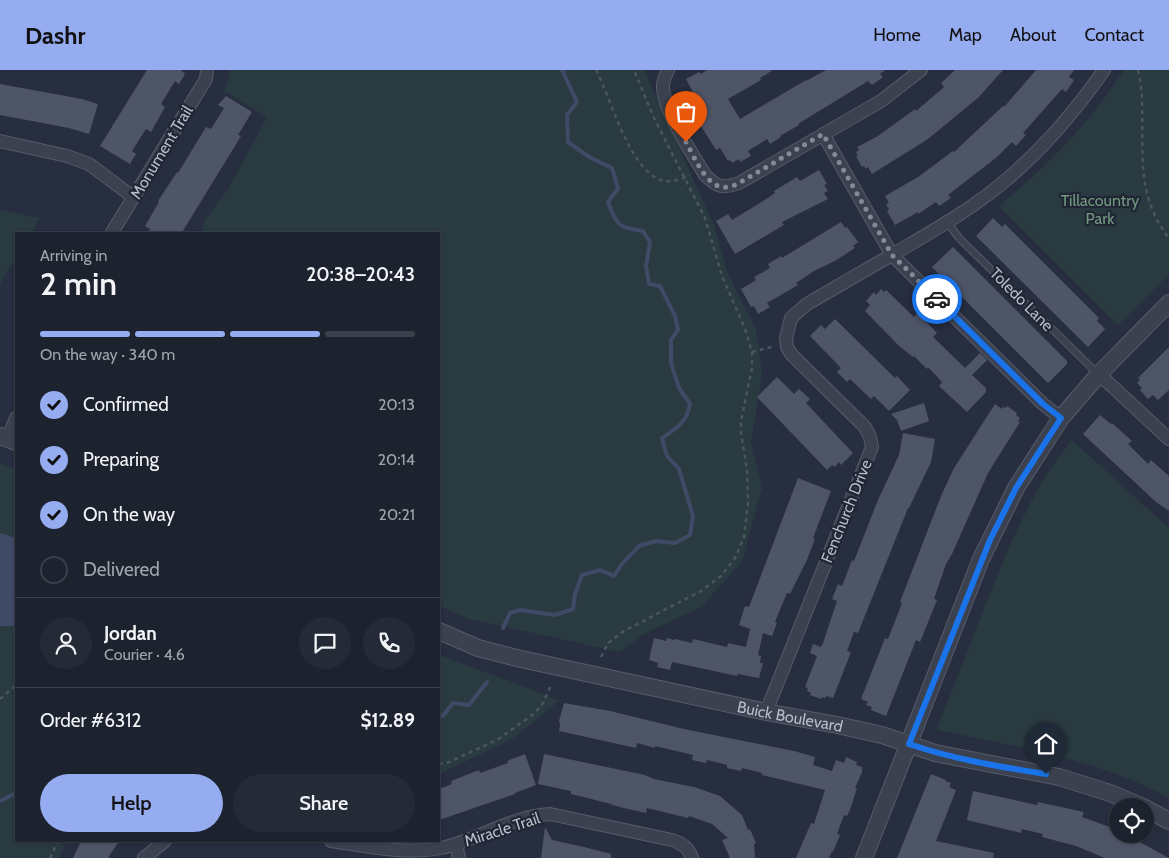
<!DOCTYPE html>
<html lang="en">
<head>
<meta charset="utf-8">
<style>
	:root { --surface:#1d222f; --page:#252a37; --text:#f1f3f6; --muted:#a0a4aa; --line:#3b3f4b; --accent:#95acf1 }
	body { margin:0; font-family:Cabin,sans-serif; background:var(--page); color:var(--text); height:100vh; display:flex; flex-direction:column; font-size:19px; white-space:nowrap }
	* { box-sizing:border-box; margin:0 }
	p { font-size:16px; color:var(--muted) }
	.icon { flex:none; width:28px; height:28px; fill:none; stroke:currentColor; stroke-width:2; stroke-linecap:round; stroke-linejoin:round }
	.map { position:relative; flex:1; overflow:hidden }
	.sheet { position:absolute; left:15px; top:162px; width:425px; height:610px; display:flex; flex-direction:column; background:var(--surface); border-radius:0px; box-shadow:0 1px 4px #0004,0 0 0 1px var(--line) }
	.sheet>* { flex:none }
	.fabs { position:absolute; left:1109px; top:728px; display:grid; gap:10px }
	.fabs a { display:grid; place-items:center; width:45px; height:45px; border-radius:50%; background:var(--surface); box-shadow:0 1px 4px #0004,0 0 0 1px var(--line); font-size:25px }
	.pin { position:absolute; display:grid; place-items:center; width:42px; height:42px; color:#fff; margin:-51px -21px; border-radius:50% 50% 50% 0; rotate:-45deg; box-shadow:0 0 5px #0007 }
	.pin .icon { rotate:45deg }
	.courier { position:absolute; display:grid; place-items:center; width:50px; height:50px; margin:-25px; border:4px solid #1a73e8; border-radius:50%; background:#fff; color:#222; box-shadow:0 1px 6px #0007 }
	.headline em { font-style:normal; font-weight:600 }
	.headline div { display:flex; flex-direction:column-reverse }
	.headline { display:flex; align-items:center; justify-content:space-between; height:85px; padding:0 25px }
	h1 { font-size:32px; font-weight:600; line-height:38px }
	.bar { display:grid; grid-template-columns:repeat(4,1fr); gap:8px 5px; align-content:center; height:60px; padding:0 25px }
	.bar i { height:6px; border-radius:4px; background:var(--line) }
	.bar .selected { background:var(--accent) }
	.bar p { grid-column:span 4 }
	.line { display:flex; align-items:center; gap:12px; padding:0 25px; border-top:1px solid var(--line) }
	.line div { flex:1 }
	.round { display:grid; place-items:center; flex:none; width:52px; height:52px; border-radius:26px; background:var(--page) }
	ol { padding:0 25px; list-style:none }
	li { display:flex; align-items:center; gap:15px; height:55px }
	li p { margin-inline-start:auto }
	li .icon { padding:5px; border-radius:50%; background:var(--accent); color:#111; stroke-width:4 }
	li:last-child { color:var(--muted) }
	li i { width:28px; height:28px; border:2px solid var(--line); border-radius:50% }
	.cta { display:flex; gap:10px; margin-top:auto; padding:10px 25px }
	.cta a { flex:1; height:58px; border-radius:30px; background:var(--accent); color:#111; font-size:20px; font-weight:600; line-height:58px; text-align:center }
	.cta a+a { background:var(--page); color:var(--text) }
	header { display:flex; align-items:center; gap:30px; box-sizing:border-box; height:70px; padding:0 25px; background:var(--accent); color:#111 }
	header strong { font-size:24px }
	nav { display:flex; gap:28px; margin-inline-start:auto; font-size:18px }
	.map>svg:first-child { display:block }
	.green { fill:#293a40 }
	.water { fill:#3f4a66 }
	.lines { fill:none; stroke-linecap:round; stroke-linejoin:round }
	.stream { stroke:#3f4a66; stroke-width:4 }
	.building { fill:#4e5567 }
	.service-casing { stroke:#565c69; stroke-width:8 }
	.minor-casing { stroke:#565c69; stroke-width:14 }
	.tertiary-casing { stroke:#565c69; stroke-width:18 }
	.path { stroke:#47575d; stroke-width:2.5; stroke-dasharray:4 4; stroke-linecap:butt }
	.service { stroke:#3b414f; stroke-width:6 }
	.minor { stroke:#3b414f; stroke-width:12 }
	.tertiary { stroke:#3b414f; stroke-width:16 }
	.done { stroke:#858a99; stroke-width:5; stroke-dasharray:0 9 }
	.route { stroke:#1a73e8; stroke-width:6 }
	.labels { text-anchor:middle; stroke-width:4.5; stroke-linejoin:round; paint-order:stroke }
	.street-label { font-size:16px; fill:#b8bcc9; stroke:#202634 }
	.park-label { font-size:16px; fill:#71997f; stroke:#202634 }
</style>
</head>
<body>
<header>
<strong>Dashr</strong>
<nav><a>Home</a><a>Map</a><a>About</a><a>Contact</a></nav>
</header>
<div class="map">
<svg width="1169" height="788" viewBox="0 0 1169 788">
	<rect width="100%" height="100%" fill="#272e3f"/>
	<path class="green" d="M230,0H644L714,155L728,204L756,259L762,304L751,372L762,417L742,492L701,537L644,564L620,582L469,549L439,536V164H202L203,153L229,118L267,47L224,21L230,6Z
		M1124,0H1169V204L1118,255L999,136C1047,96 1090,53 1124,0Z
		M0,140L40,148L31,164H16V187L0,214Z
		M1072,370L1169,458V728C1098,689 1016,677 938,660L937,658C953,618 969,578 984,538C1008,479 1031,419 1072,370Z
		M0,393L16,399V771H67L59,788H0Z
		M439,585L523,616L559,631L514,668L439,704Z"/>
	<path class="water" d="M0,463L13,467L16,471V556H0Z"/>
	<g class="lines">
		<path class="stream" d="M503,558L510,543L520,540L555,545L573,539L575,524L582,505L600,500L614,506L622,494L639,476L656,471L675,473L690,465L693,446L679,399L667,386L662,368C677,358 687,352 690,334L679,318L671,293V270L678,260L675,246L660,216L649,214L646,196L650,172L643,161C619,158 616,155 608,132L618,118L612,98L589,87L568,72L567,45L577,32L562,0
			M439,645L443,646L453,633L469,635L487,612
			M0,731L16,723"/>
	</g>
	<path class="building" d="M147,0H181L185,4L179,14L175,11L161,34L165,37L151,62L146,59L132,81L136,84L130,94L100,76Z
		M707,0H773L760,8L761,10L728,29L740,49L806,10V11L826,0H885L880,4L883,7L872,15L868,11L798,54L799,55L780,66L781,67L770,74L767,69L748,81L751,86L740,92L739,89L732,93L730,90L728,91L720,78L716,80L699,53L705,50L693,29L696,28L686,9L699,2L701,4Z
		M955,0H1003L979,27L928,69L872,104L868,97L866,99L864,96L862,97L856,86H858L856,82L859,80L857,77L878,66L915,39L916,41L944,17L941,13Z
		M1036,0H1074L1069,7L1074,10L1066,22L1062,19L1023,63L1026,65L1016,76L1012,72L997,87L948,125L951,128L939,136L936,132L918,144V142L895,155L887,141L889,140L886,134L889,133L885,126L918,107L953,81L954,82L1003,36L1004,37Z
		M0,14L82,29L98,34L89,64L69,58L0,45Z
		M226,26L252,42L238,65L241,66L238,71L181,164H147L150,159L145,156L159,132L158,131L177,102L178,103L206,57L211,59L224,38L218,35Z
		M819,100L827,114L824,115L828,121L824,123L828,129L782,152L784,155L735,184L716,151L728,144L732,150L760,133L775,123L774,121L797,107L800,111Z
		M993,148L1002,157L1005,154L1099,248L1097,251L1105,259L1088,277L976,166Z
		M841,152L845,158L847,157L858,172L853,176L855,178L835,191L814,201L796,213L798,215L767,233L770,237L758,244L754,236L751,237L741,219L756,210L754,207L770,198L768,194L781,186L782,188Z
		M953,177L1067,291V294L1048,313L932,197Z
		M881,219L884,222L886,220L914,247L918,243L937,263L933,267L965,298L980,283L987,290L972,305L986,318V322L967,342L939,316L942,312L928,297L927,299L914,286L913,287L899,276L865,241L870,235L866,231L874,222L876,225Z
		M835,249L895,308L897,306L910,320L889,341L874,326L871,329L850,309L847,312L837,302L841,298L810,266L821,255L825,259Z
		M1169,277V320L1158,330L1153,325L1148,329L1140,320L1142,318L1137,313L1140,310L1138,308Z
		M777,307L794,324L799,319L810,329L806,333L853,383L841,395L839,392L835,397L832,395L827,400L757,327Z
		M924,333L929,351L901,361L897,350L891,344Z
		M995,334L1002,339L1003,337L1006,338L1007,336L1017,343L1016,345L1020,348L1018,351L1020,352L988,403L952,484L946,494L934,529L937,530L920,572L916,570L886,646L871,640L872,637L866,635L868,632L861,629L885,568L888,569L902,533L900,532L941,426L954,398Z
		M1100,345L1111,354L1112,353L1132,371L1128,374L1148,394L1151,390L1169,406V441L1156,432L1083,364Z
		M903,363L935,369L931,392L909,438H908L858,563L854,562L847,581L851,582L833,628L826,626L825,628L822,627L821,629L810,625L811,623L807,621L808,618L805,617L817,586L810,583L813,574L821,577L823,573L837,531L832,529L838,514L842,516L852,490L854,491L878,430L899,385Z
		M798,408L831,421L813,468L815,469L807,490L790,524L787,523L775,552L777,553L772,566L763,563L758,585L761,586L760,593H763L759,608L738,604L737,606L672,592L670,600L657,597L658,593L649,590L654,568L666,571L667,568L674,570L675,569L692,573L693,569L727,577L728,573L746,577L750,559L739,555L745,536L749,537Z
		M564,633L610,641L684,659L794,681L815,687L813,695L832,701L836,690L844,693L846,687L857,692L856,695L862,697V702L855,718H857L851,737L847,746L844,745L837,764L840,765L833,782L832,781L829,788H796L811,753L814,754L825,720L762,705V703L742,698L741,701L727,698V695L707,690L706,693L692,690L693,685L655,676V678L637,673L636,678L559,661L560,655L559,651Z
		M525,684L536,715L515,723V724L439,750V719L452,714L451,711L479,700L480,703L508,693L507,691Z
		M544,684L645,705L654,709L694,717L720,726L742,745L748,760L750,759L756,773L754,774L755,788H730L722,770L728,768L712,754L689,746L688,748L647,738L646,743L628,739L612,735L611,734L571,724V721L538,714Z
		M931,704L946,710L945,711L951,713L949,717L956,720L936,771L994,783L993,788H897Z
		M973,721L1037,735L1038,732L1084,742L1082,747L1118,760V764H1138L1136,770L1169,788H1105L1076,776L1042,767L1043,764L1022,759L1021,763L967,750Z
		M545,757L552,770L584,777L611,784V788H541Z
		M81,771H119L108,788H73Z"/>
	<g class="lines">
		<g class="service-casing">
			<path id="service" d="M947,152L959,168L1098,304"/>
		</g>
		<g class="minor-casing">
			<path id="minor" d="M668,0C666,5 663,10 663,15C662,39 692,83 705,105C717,117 722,119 739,113L881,31L921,0
				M823,64L892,185L1043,334L1061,348
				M0,71L67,86L89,94L133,127
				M111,164L206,9L207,0
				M1099,304L1169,369
				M8,368L16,348
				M766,642L872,377L870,367L865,357L791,284L787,277L786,268L791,248L807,234C835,218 863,201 892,185C931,162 971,140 1006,110C1044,78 1076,40 1104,0
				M331,771C366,776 405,785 441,778C478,770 512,746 550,744L672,770C683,774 688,777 692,788
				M456,774L459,788
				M144,788L165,771"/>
		</g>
		<g class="tertiary-casing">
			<g id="tertiary">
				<path d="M0,366L16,372"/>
				<path id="s1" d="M439,561L478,578L521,589L766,642L837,655L882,665L935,683L1059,707L1110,723L1141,736"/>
				<path d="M1145,738L1169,751"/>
				<path d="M864,788L981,489L1016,418L1061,348L1099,304L1169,233"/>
			</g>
		</g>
		<path class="path" d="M596,0C612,31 625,85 653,106C665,115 678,111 690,105
			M1138,0C1140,10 1142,21 1142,31C1144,81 1135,125 1169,168
			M752,282L775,276
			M601,587L608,573L624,561L701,521L721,506L735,488L744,467L748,433L747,400L741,363V351L752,298V282L745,259L722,206L705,148L654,48L634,0
			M0,629L16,615
			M439,694L447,693L497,670L535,643L543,633L551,615
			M50,788L58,771"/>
		<use href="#service" class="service"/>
		<use href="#minor" class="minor"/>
		<use href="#tertiary" class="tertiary"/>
	</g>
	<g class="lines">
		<path class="done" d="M686,72C694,86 707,120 727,117C731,117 735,115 739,113L823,64L892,185L937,229"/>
		<path class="route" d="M937,229L1043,334L1061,348L1016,418L990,470L909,674C953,689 1000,697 1046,704"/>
	</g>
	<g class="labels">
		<g class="street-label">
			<text transform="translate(161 82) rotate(-59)" y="6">Monument Trail</text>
			<text transform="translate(1022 229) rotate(45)" y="6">Toledo Lane</text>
			<text transform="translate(846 441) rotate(-68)" y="6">Fenchurch Drive</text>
			<text dy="6" stroke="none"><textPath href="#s1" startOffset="362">Buick Boulevard</textPath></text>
			<text transform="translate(502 759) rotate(-18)" y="6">Miracle Trail</text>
		</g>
		<g class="park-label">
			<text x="1100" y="136">Tillacountry<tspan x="1100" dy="18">Park</tspan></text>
		</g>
	</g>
</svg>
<div class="fabs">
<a><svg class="icon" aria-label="locate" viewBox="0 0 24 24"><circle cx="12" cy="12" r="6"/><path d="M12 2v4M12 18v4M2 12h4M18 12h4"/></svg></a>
</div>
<div class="pin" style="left:686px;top:72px;background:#ea580c"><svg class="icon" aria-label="bag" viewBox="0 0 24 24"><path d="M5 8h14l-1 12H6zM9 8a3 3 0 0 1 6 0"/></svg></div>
<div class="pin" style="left:1046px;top:704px;background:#1f2937"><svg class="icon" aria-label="home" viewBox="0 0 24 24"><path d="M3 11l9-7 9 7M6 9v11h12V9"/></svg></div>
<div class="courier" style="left:937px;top:229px"><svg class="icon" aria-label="car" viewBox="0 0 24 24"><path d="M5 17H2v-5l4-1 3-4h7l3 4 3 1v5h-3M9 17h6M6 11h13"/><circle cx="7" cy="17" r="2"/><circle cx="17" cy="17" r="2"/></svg></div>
<section class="sheet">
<div class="headline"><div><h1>2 min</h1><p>Arriving in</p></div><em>20:38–20:43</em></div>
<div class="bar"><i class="selected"></i><i class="selected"></i><i class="selected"></i><i></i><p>On the way · 340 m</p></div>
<ol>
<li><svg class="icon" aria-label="check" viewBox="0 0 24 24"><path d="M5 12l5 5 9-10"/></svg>Confirmed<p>20:13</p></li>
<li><svg class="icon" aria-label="check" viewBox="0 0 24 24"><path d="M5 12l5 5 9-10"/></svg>Preparing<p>20:14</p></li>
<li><svg class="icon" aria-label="check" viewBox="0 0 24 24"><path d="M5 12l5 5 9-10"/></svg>On the way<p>20:21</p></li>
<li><i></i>Delivered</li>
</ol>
<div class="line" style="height:90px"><a class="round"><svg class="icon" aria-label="person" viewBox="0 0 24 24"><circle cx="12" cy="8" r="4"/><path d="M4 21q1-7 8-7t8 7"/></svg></a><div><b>Jordan</b><p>Courier · 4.6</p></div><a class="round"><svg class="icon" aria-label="chat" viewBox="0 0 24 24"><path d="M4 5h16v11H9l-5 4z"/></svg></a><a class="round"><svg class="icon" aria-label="phone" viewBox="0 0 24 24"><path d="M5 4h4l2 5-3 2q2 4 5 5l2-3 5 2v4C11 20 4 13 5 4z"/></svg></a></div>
<div class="line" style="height:65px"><div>Order #6312</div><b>$12.89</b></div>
<div class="cta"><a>Help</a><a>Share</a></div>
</section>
</div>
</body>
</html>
